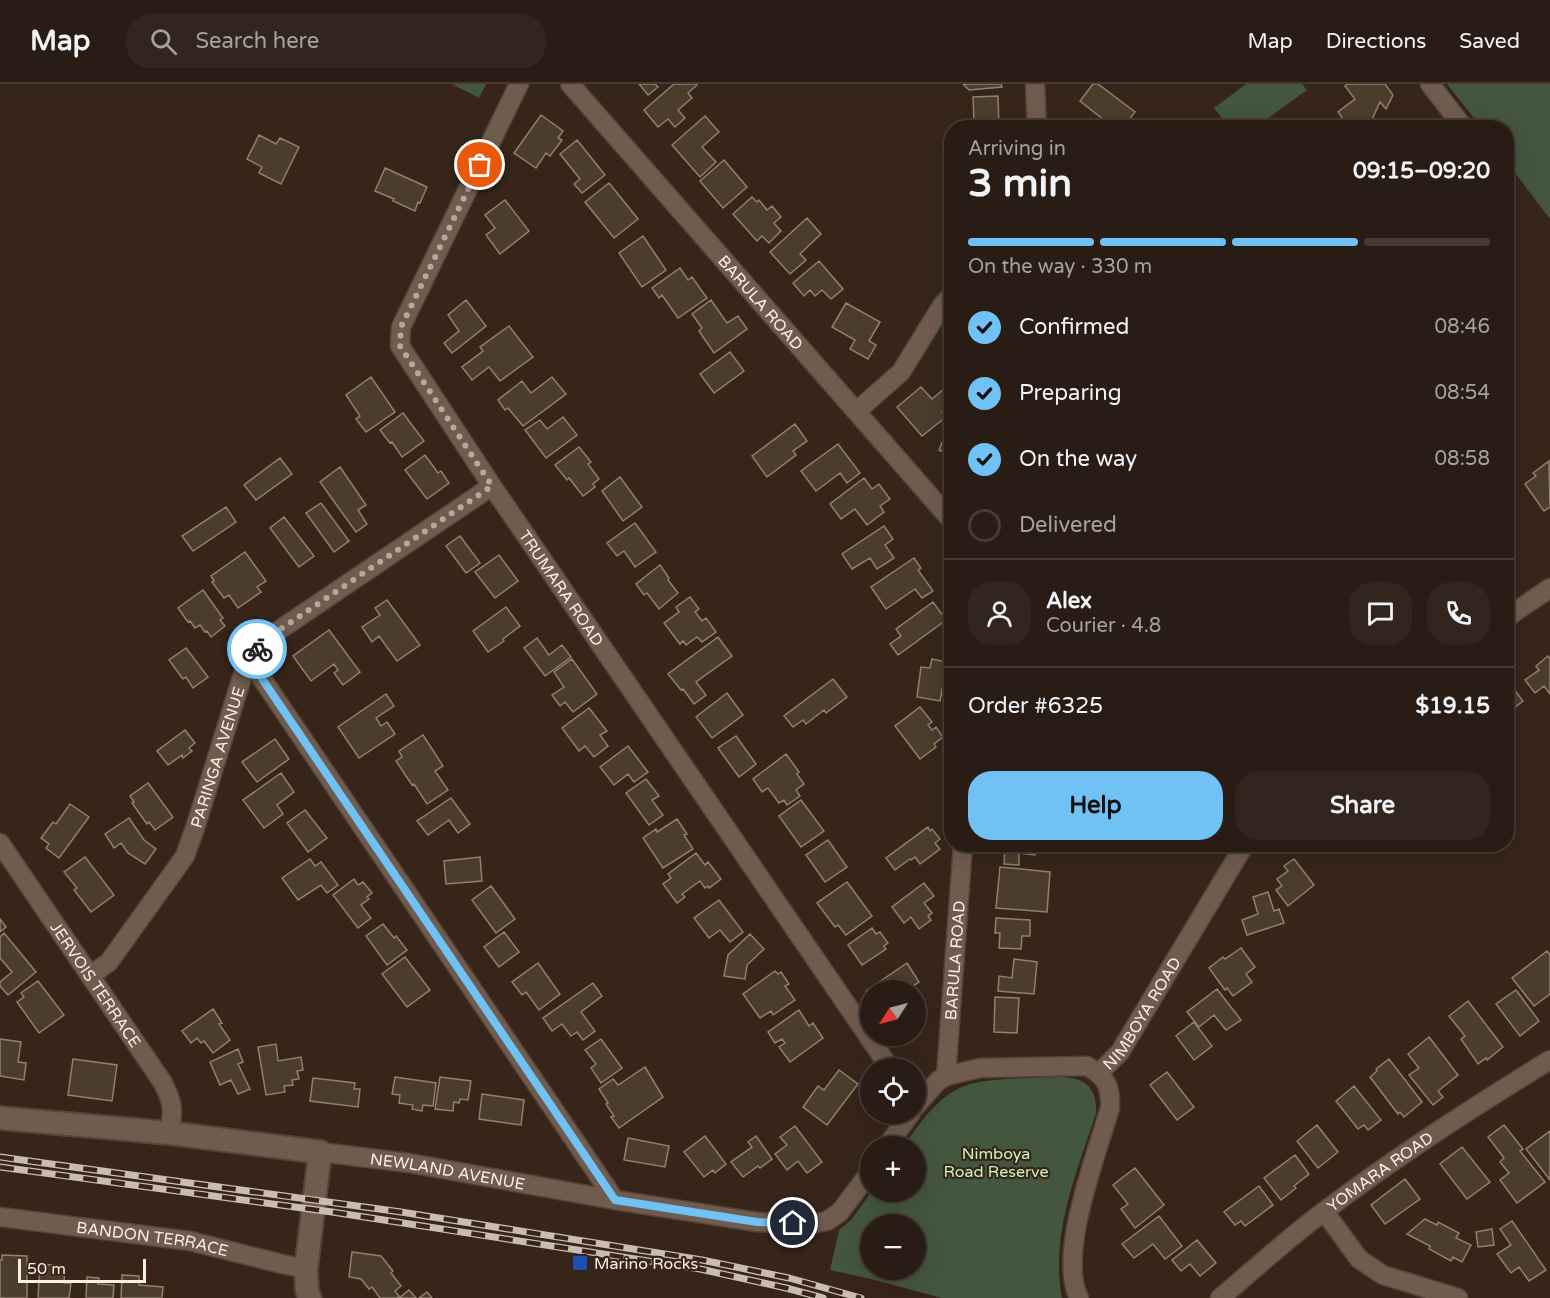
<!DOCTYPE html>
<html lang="en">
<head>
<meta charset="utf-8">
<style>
	:root { --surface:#291c14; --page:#31251d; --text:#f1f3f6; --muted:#a5a1a0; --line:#453a34; --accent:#70c1f4 }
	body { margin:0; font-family:"Varela Round",sans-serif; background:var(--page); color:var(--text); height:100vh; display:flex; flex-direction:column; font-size:22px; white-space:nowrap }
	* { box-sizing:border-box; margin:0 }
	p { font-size:20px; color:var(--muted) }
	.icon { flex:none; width:33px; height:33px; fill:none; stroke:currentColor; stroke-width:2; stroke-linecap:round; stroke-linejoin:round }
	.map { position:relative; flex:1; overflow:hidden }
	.drawer { position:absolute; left:944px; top:36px; width:570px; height:732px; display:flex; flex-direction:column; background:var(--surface); border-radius:24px; box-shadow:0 6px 24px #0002,0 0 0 2px var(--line) }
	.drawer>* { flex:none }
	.needle { width:39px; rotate:234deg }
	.fabs { position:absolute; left:860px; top:896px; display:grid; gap:12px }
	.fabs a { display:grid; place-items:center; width:66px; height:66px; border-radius:50%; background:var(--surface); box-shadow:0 6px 24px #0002,0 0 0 2px var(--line); font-size:30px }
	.scale { position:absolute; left:18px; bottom:15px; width:128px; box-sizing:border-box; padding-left:6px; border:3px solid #fbeee7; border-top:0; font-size:16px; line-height:21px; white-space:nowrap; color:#fbeee7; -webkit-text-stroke:4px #37251a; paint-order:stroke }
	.pin { position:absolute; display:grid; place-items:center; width:51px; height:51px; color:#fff; margin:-26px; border:3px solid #fff; border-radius:50%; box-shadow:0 2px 6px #0007 }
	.courier { position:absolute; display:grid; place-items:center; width:60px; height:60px; margin:-30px; border:4px solid #70c1f4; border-radius:50%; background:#fff; color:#222; box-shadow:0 2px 8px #0007 }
	.head em { font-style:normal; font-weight:700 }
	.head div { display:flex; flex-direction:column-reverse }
	.head { display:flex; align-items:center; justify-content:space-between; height:102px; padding:0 24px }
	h1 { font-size:39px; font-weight:700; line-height:45px }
	.bar { display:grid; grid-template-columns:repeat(4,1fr); gap:9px 6px; align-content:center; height:72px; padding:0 24px }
	.bar i { height:8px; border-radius:4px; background:var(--line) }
	.bar .selected { background:var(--accent) }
	.bar p { grid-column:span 4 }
	.line { display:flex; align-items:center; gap:15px; padding:0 24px; border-top:2px solid var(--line) }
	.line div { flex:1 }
	.round { display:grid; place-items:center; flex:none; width:63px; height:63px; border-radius:24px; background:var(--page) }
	ol { padding:0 24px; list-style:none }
	li { display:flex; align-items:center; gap:18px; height:66px }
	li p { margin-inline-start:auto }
	li .icon { padding:6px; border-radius:50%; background:var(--accent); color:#111; stroke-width:4 }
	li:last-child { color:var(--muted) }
	li i { width:33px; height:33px; border:3px solid var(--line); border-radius:50% }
	.action { display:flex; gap:12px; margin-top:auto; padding:12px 24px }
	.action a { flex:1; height:69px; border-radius:24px; background:var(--accent); color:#111; font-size:24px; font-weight:700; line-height:69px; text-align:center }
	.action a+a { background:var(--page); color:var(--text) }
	header { display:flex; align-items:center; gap:36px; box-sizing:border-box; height:84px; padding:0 30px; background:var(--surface); border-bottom:2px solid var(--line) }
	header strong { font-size:28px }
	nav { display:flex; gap:33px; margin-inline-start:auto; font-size:21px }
	.search { width:420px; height:54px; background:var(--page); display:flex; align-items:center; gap:15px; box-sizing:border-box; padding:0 21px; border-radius:24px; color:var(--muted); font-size:22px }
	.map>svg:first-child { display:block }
	.green { fill:#44563d; fill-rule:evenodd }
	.building { fill:#4b3c2c; stroke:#91806e; stroke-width:1.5 }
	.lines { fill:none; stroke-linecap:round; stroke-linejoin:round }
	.minor-casing { stroke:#53443a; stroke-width:21 }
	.tertiary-casing { stroke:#53443a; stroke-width:26 }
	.minor { stroke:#705c4f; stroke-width:18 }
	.tertiary { stroke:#705c4f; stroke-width:22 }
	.rail-casing { stroke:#cabcb4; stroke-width:7 }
	.rail { stroke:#37251a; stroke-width:4.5; stroke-dasharray:14; stroke-linecap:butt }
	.done { stroke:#b6a89f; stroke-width:6; stroke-dasharray:0 10.8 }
	.route { stroke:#70c1f4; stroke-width:8 }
	.transit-dot { fill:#1a4fb4; stroke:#37251a; stroke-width:2 }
	.labels { text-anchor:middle; stroke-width:4.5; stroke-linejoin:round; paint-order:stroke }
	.street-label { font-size:16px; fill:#fbeee7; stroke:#37251a }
	.park-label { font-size:16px; fill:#c8f3b8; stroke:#37251a }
	.poi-label { font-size:16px; fill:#fbeee7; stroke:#37251a; text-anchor:start }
</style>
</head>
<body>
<header>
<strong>Map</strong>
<div class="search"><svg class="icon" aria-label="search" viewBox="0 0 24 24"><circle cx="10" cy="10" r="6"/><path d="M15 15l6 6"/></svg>Search here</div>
<nav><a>Map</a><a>Directions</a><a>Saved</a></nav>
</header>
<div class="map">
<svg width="1550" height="1214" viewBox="0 0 1550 1214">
	<rect width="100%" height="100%" fill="#37251a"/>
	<path class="green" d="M452,0H486L479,14Z
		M1246,0H1302L1307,6L1256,43H1229L1214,24Z
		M1447,0H1550V135L1506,77V44L1481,43Z
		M1026,994C1056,994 1099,984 1096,1029C1077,1088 1050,1150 1062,1214H942L871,1195L830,1186L839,1146L852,1135L872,1107H915V1062H904C921,1037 940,1009 970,1000C988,995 1008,995 1026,994ZM870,1140H915V1185H870Z"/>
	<path class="building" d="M639,0H655L658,3L648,11Z
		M674,0H696L697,1L688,9L692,14L678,26L685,34L675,43L668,35L658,43L644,26Z
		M963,0H1001L1002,3L969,6Z
		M1093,0H1098L1135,28L1126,40L1119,35L1113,43L1080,17Z
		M1348,0H1385L1393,11L1386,25L1380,18L1368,44H1366L1359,35L1349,43L1338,28L1355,15L1345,2Z
		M998,12L999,44H980V37H974L973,13Z
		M541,31L563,47L558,54L562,56L550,72L546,69L536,84L514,69Z
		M705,32L719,48L702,63L716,78L700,93L672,61Z
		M259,51L276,60L280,54L299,63L281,100L259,89L262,83L247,75Z
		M577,56L605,91L582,109L574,100L580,95L560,70Z
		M724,76L747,103L723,124L700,97Z
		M385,84L427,103L420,119L418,118L415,127L393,117L394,115L375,107Z
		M609,99L638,135L614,154L585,118Z
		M752,113L757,118L759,116L767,126L772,122L781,133L774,139L781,147L769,159L762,152L757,157L733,130Z
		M505,116L529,147L500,170L486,151L495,144L485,131Z
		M807,134L821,150L800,170L806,176L790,190L770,168Z
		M643,152L666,186L642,203L619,169Z
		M819,177L843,205L831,215L822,206L815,212L810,206L804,212L793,199Z
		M680,184L688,196L692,193L707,214L678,234L662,211L659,214L652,204Z
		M466,216L486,242L452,269L444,259L459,247L448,231Z
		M711,216L727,239L738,232L747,245L714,269L699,247L702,244L692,230Z
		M846,219L880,238L869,257L876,261L868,275L850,265L855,256L832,243Z
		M509,242L533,273L500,297L489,283L472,296L462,283L483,267L480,263Z
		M730,268L744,287L714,309L700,290Z
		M371,293L395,328L366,348L356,335L360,332L346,311Z
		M552,293L566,310L523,342L508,324L505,326L498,316L522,297L531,309Z
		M950,300L951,302V320L942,328L946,333L922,352L897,323L921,303L932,315Z
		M403,329L424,357L402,373L392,358L390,359L380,346Z
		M563,333L577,351L546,374L525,346L540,336L547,345Z
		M951,336V371L939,366Z
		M795,340L807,357L793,367L796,371L767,393L752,372Z
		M838,360L860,389L847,399L840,389L816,407L801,387Z
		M579,363L591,378L588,380L599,395L593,400L595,403L583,412L569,394L567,396L555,381Z
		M425,371L438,389L441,387L449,399L427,415L405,386Z
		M280,374L292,390L256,416L244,401Z
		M1549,377L1550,423L1544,427L1525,400L1536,392L1533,389Z
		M340,383L366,421L358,426L367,440L356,448L320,398Z
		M620,393L642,423L623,437L602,407Z
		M864,394L872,405L879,400L890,415L880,422L884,428L867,441L855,425L841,435L830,420Z
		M1506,404L1513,414L1506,420Z
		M321,419L349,457L334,468L306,429Z
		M226,423L236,438L193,467L182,452Z
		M284,433L314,472L299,483L270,444Z
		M635,439L656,468L635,483L624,467L617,472L607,459Z
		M884,442L893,455L885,461L894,474L877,485L870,474L852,485L842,470Z
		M460,452L480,479L466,489L446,462Z
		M245,468L266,497L257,503L261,508L238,524L229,511L224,514L212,498L214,497L211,492Z
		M499,471L518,497L495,514L475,488Z
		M914,474L921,484L918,486L933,507L922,514L915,505L886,525L871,503Z
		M660,481L669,494L668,496L678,509L659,525L647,509L644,511L636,500Z
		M203,506L223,534L220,536L225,542L211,553L207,547L205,548L200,541L195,544L190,537L188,538L178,524Z
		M690,513L699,525L695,528L702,537L706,534L716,548L702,558L697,553L686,561L683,557L680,560L664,539L679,528L676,523Z
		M387,516L420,561L397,577L379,552L372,558L362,543L380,531L375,524Z
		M933,518L946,536L898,571L890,560L901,552L896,545Z
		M506,523L520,542L503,555L504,557L488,568L473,547Z
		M329,546L360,588L343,601L334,589L338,586L334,580L311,597L293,572Z
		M718,553L732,572L696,598L706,611L694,620L683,605L681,606L668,590Z
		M537,554L549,571L562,561L571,573L545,592L524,564Z
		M186,564L208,593L193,604L186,593L183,595L169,576Z
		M1548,572L1550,575V610L1544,602L1535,609L1525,596L1539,586L1536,582Z
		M572,575L597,610L573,628L565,618L560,622L552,611L564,603L554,588Z
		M932,575L947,578L940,617L917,613L921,583L930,584Z
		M833,595L847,613L826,629L824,626L806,640L803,636L793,643L784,632Z
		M1506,595L1523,617L1510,627L1506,622Z
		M727,609L743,631L712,654L696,633Z
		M386,610L394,622L376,634L381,642L387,638L395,650L359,674L338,643Z
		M920,623L932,638L928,641L932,646L936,643L943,653L934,660L936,663L920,675L895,642Z
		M589,624L607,647L600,651L608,662L594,673L585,662L579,667L562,644Z
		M185,646L195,659L189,664L192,667L183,674L182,671L168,681L157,667Z
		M423,651L443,682L435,687L448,706L427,720L414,700L412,701L396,677L402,673L399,667Z
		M736,652L756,680L739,693L718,664Z
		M275,655L289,675L257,698L242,678Z
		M628,662L648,688L634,698L628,690L614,701L600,683Z
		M786,670L799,688L797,690L804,700L796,706L800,712L787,721L784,716L779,719L768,704L762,708L753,695Z
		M281,689L294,708L277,721L283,730L264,744L243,716Z
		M646,695L659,712L652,716L663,731L649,741L626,709Z
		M148,699L173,733L155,746L149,738L147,740L132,719L134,718L130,712Z
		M451,714L470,740L458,749L449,736L428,751L417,737Z
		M801,716L824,747L801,763L779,732Z
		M70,720L89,733L59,774L46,764L49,760L41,754L53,738L56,740Z
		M305,726L327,754L308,768L287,739Z
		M129,734L144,756L156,765L145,780L128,769L121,759L114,764L105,750Z
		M677,735L687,750L684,751L693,765L663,784L643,754L656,745L657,748Z
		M928,743L930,747L932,745L940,755L935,759L940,765L920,780L915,773L911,776L910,775L895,786L886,774Z
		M828,756L847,783L825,798L806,771Z
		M1005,760H1036L1035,771L1019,769V781L1004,780Z
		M1302,760H1318L1308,768Z
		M696,769L705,781L708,778L721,795L709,804L708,802L705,804L700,797L682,810L685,813L677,819L663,800L671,794L668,790Z
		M85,773L114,811L91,828L74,806L77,804L64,788Z
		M480,773L482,797L446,800L444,777Z
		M310,775L315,782L321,778L338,801L327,809L321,801L298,816L282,794Z
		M1294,775L1314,801L1288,822L1276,806L1282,802L1277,795L1288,787L1284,782Z
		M1000,783L1050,788L1047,828L996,824Z
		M354,795L358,801L363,798L372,809L367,813L369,815L361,821L371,834L358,844L333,811Z
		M847,798L872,832L846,851L838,841L835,843L817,819Z
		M924,799L934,812L924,819L932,829L928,832L931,836L919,845L911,833L904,839L892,823Z
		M491,802L515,835L496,849L472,816Z
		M1268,808L1274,827L1279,825L1284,839L1247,851L1242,836L1258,830L1253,813Z
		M719,816L743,848L730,858L720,846L709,854L694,834Z
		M996,834L1030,836V852H1022L1021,865L999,864L1000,849H995Z
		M0,835L6,843L0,848Z
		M383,840L394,854L396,852L407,866L387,881L366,852Z
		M872,844L876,850L880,848L888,859L884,862L886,865L862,881L848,861Z
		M504,848L519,868L499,883L484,863Z
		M4,849L36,888L8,911L0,902V898L12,888L0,874V853Z
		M750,850L764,865L747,881L745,895L724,892L728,871Z
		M1241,864L1255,883L1246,890L1252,898L1233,912L1227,904L1225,906L1209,884L1223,873L1225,875Z
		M1547,867L1550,871V910L1534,922L1512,894Z
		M405,873L430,906L407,923L382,890Z
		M1014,875L1037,878L1034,910L998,907L999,892L1012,894Z
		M538,879L560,910L539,926L526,908L522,911L512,898Z
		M907,879L919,898L907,906H870V914L866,907Z
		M775,887L778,890L781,888L789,900L785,902L795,916L773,931L771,927L760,934L743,910Z
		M38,897L64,931L39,949L17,918L24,913L21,909Z
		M593,899L602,912L581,928L595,947L583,956L577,948L571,952L562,940L552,947L543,934Z
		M1217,905L1241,936L1226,946L1214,931L1199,943L1187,928Z
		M1516,906L1539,937L1520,952L1496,920Z
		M995,913L1019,914L1017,949L994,948Z
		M1468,917L1503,963L1487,976L1486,974L1478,980L1461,955L1465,952L1449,932Z
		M213,925L222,939L219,940L230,956L213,969L204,957L201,959L197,954L191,959L182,947Z
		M799,926L809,942L813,939L823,954L790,978L779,963L785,959L782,955L775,959L768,948Z
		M1194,938L1212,962L1194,976L1176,952Z
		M1429,953L1458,991L1438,1007L1443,1013L1433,1021L1409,991L1419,984L1408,970Z
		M0,955L21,958L18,978L26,979L24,996L0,992Z
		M601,955L622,984L601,999L591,984L596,980L585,966Z
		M276,960L278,977L301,973L303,986L297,987L299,995L292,996L293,1001L284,1002L285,1008L266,1011L258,963Z
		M238,965L243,978L238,980L250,1005L238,1010L231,996L220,1001L210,978Z
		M73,975L117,981L112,1017L68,1011Z
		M1389,975L1422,1018L1404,1033L1400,1028L1398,1030L1370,993L1377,987L1376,985Z
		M645,983L663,1013L619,1044L611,1033L614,1032L606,1020L608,1019L599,1005L613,995L618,1001Z
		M839,986L858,1000L827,1041L803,1023L818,1002L824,1006Z
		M1167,988L1194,1023L1177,1036L1150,1001Z
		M395,993L436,999L433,1022L423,1021L422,1027L412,1025L413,1021L399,1019L400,1011L392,1010Z
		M440,993L471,997L468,1016L460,1015L459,1019L454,1018L453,1027L435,1025Z
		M313,994L355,999L354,1005H360L358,1023L310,1017Z
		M1354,1002L1381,1036L1368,1046L1364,1041L1358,1045L1336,1017Z
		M482,1010L524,1016L521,1041L479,1035Z
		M1317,1041L1338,1068L1318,1084L1297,1057Z
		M1504,1041L1523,1065L1520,1067L1545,1098L1517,1119L1500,1096L1509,1089L1500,1078L1504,1074L1488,1053Z
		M795,1042L822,1078L807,1089L798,1077L787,1086L775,1070L787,1061L780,1053Z
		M1550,1047V1096L1526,1065Z
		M705,1052L726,1080L715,1089L713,1086L704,1093L684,1068Z
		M756,1052L772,1075L760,1084L758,1082L743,1093L731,1078L752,1063L748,1058Z
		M628,1054L669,1062L665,1083L624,1076Z
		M1462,1063L1490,1098L1467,1115L1440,1080Z
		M1295,1071L1309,1090L1294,1102L1296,1104L1281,1116L1264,1094Z
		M1135,1084L1164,1121L1135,1144L1121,1125L1128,1120L1113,1101Z
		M1405,1095L1420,1115L1385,1140L1371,1121Z
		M1259,1102L1273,1121L1245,1142L1241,1137L1235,1141L1224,1128Z
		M1159,1132L1182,1162L1165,1175L1153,1160L1134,1174L1122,1160Z
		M1425,1135L1437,1141L1438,1138L1459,1149L1456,1154L1471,1161L1462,1178L1453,1173L1451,1177L1429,1165L1430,1162L1407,1150Z
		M1512,1137L1546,1186L1529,1197L1519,1183L1511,1189L1497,1170L1511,1161L1500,1145Z
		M1492,1145L1494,1161L1478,1163L1476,1148Z
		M1197,1156L1216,1179L1200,1192L1190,1180L1181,1187L1172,1176Z
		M352,1168L381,1172L393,1187L391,1189L401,1202L395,1207L399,1212L397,1214H380L372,1203L369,1205L361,1195L349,1193Z
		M2,1171L27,1172V1214H0V1176H2Z
		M40,1180L65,1182L64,1199H71L69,1214H38Z
		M122,1191L139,1192V1201L163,1203L162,1214H121Z
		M87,1193L99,1194L98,1200L114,1201L113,1214H86Z
		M409,1206L416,1214H399Z
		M427,1208L432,1214H419Z"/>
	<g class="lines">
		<g class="minor-casing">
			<g id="minor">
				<path id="s1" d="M519,0L401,243L400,262L492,402L890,984"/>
				<path id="s2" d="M570,0L951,436"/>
				<path d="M1035,0L1037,44"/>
				<path d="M1430,0L1464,44"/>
				<path d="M857,327L901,288L943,220L951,212"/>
				<path d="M1506,534L1550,504"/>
				<path d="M248,574L615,1116"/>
				<path id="s3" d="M0,759L163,999C173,1019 174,1026 169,1049"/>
				<path id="s4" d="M90,892L109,878L185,772L196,741L248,574L269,553L492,402"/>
				<path id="s5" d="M1099,989L1120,968L1245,760"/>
				<path id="s6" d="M946,992L963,760"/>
				<path d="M915,1023L938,997L946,992L980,984L1087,982C1106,993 1111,1002 1110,1024C1097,1069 1057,1171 1079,1214"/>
				<path d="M887,1062L911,1029"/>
				<path id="s7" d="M320,1068L409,1079L615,1116L757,1138L811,1140L827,1137L840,1128L870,1088"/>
				<path d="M1324,1127L1359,1175L1383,1191L1458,1214"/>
				<path id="s8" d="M0,1133L190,1157L282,1180L306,1185"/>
				<path id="s9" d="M1220,1214C1255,1185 1289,1153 1326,1126C1397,1072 1473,1023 1550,976"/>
			</g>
		</g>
		<g class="tertiary-casing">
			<path id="tertiary" d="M0,1034L169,1049L320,1068L306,1185L307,1207L310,1214"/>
		</g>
		<use href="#minor" class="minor"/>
		<use href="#tertiary" class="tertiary"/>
		<g class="rail-casing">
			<path id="rail" d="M0,1073L401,1128L702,1176L789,1194L861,1214
				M0,1083L332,1128L700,1185L786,1204L823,1214"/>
		</g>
		<use href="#rail" class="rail"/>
	</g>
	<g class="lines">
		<path class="done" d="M257,565L269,553L492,402L400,262L401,243L480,81"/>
		<path class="route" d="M257,565L248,574L615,1116L757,1138L793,1139"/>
	</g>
	<rect class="transit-dot" x="572" y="1171" width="16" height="16" rx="3"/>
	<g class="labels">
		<g class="street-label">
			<text dy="6" stroke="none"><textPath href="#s2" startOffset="290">BARULA ROAD</textPath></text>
			<text dy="6" stroke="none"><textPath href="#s1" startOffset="580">TRUMARA ROAD</textPath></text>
			<text dy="6" stroke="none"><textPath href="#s4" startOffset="258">PARINGA AVENUE</textPath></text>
			<text dy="6" stroke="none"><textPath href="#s6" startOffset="116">BARULA ROAD</textPath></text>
			<text dy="6" stroke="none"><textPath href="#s3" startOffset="171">JERVOIS TERRACE</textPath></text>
			<text dy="6" stroke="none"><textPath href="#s5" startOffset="74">NIMBOYA ROAD</textPath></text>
			<text dy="6" stroke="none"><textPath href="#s7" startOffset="129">NEWLAND AVENUE</textPath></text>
			<text dy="6" stroke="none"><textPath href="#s9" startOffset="204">YOMARA ROAD</textPath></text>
			<text dy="6" stroke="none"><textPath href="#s8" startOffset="154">BANDON TERRACE</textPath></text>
		</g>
		<g class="park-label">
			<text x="996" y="1075">Nimboya<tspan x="996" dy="18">Road Reserve</tspan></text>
		</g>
		<g class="poi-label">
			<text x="594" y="1185">Marino Rocks</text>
		</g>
	</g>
</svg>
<div class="fabs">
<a><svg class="needle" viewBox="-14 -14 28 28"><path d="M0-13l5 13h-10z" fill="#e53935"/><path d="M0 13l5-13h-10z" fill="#a5a1a0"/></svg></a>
<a><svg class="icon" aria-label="locate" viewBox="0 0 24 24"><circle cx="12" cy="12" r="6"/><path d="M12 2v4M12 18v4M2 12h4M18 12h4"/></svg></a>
<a>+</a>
<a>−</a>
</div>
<div class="scale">50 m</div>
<div class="pin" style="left:480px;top:81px;background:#ea580c"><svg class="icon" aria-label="bag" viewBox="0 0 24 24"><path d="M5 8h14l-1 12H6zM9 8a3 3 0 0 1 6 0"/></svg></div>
<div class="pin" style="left:793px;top:1139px;background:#1f2937"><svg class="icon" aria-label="home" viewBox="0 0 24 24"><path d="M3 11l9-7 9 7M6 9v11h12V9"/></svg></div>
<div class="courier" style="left:257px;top:565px"><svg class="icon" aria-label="bike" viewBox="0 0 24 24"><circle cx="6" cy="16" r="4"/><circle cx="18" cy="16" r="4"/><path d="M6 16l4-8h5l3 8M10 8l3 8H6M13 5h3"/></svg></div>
<section class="drawer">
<div class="head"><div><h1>3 min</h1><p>Arriving in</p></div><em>09:15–09:20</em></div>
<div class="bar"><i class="selected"></i><i class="selected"></i><i class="selected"></i><i></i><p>On the way · 330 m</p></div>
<ol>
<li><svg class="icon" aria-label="check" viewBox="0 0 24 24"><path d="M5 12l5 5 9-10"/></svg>Confirmed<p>08:46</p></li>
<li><svg class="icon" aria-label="check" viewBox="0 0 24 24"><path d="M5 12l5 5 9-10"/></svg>Preparing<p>08:54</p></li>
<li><svg class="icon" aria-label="check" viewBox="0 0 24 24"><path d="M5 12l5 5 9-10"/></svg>On the way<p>08:58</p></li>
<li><i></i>Delivered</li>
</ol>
<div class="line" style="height:108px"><a class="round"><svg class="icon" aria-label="person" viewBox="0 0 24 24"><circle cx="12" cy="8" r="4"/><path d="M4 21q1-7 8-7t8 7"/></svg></a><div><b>Alex</b><p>Courier · 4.8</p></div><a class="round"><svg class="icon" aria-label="chat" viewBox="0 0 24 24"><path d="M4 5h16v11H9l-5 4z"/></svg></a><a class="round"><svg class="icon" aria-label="phone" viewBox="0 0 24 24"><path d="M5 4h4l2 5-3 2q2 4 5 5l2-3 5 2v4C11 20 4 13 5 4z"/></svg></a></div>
<div class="line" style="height:78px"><div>Order #6325</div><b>$19.15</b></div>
<div class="action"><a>Help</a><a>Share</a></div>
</section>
</div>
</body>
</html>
